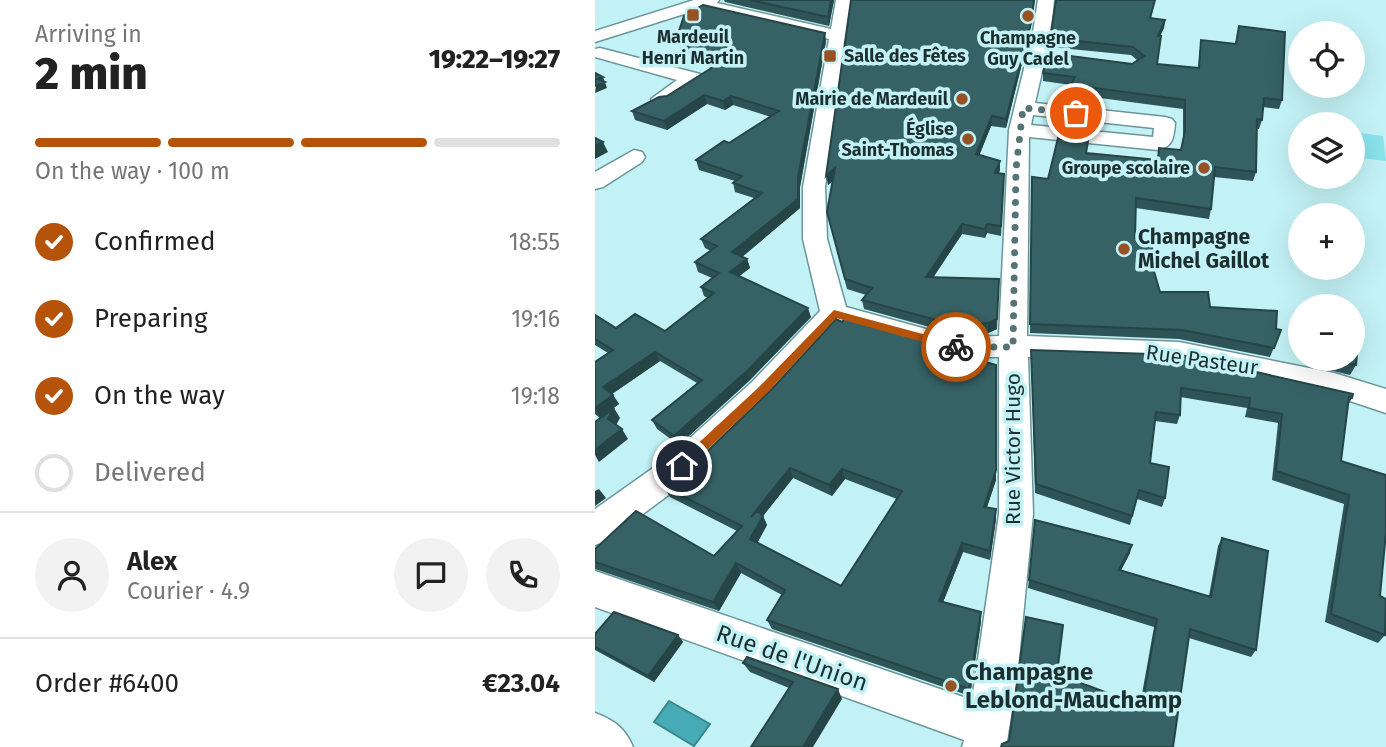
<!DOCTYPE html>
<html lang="en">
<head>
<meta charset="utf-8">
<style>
	:root { --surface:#fff; --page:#f2f2f2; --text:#222; --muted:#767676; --line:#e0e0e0; --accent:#b45309 }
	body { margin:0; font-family:"Fira Sans",sans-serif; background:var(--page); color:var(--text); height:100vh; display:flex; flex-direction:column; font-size:26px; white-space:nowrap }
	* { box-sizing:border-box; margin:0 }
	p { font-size:23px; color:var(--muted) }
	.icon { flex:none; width:38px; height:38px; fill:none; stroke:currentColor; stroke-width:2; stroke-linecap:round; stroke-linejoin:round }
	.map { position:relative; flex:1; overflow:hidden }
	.panel { display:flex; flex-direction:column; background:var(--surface); width:595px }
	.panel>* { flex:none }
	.controls { position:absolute; left:693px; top:21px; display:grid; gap:14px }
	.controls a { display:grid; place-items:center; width:77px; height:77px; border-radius:50%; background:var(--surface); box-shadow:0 7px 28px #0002; font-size:35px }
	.pin { position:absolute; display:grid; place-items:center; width:60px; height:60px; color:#fff; margin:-30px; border:4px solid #fff; border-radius:50%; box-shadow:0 2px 7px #0007 }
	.courier { position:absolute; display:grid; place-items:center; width:70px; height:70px; margin:-35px; border:5px solid #b45309; border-radius:50%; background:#fff; color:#222; box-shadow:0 2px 9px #0007 }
	.overview em { font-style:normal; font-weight:800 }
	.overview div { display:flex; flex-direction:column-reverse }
	.overview { display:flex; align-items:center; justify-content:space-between; height:119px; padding:0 35px }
	h1 { font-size:46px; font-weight:800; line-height:52px }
	.bar { display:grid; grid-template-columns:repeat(4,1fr); gap:10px 7px; align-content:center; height:84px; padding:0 35px }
	.bar i { height:9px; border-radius:5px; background:var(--line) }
	.bar .active { background:var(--accent) }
	.bar p { grid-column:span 4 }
	.line { display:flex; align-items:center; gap:18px; padding:0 35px; border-top:2px solid var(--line) }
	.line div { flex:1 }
	.round { display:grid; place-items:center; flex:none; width:74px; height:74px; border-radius:37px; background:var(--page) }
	ol { padding:0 35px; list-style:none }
	li { display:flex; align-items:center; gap:21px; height:77px }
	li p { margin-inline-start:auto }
	li .icon { padding:7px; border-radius:50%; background:var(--accent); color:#fff; stroke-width:4 }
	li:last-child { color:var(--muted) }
	li i { width:38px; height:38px; border:4px solid var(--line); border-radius:50% }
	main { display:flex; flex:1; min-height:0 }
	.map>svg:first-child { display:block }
	.green { fill:#8ae3eb }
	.water { fill:#46abb4; stroke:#39868c; stroke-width:2 }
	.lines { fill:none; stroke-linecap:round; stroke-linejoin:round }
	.minor-casing { stroke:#6a969a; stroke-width:3 }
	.minor { fill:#fff; fill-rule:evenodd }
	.wall { fill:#2e5457; fill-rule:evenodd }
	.shaded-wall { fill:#264547 }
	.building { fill:#366265; stroke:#264547; stroke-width:2; fill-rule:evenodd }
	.route { fill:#b45309 }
	.done { stroke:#567375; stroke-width:7; stroke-dasharray:0 12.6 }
	.poi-dot { fill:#965223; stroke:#c3f2f6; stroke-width:2.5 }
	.labels { text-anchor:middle; stroke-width:7; stroke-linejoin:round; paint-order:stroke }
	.far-poi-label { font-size:18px; font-weight:bold; fill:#1c2f30; stroke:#c3f2f6; text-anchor:end }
	.poi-label { font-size:21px; font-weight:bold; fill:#1c2f30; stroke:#c3f2f6; text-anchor:start }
	.street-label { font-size:21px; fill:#1c2f30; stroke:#c3f2f6 }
	.near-street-label { font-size:24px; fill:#1c2f30; stroke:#c3f2f6 }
	.near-poi-label { font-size:24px; font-weight:bold; fill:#1c2f30; stroke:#c3f2f6; text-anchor:start }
</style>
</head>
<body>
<main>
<section class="panel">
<div class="overview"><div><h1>2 min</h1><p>Arriving in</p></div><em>19:22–19:27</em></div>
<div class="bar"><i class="active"></i><i class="active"></i><i class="active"></i><i></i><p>On the way · 100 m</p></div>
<ol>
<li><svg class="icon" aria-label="check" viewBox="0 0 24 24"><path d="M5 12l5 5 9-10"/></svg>Confirmed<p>18:55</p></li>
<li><svg class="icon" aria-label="check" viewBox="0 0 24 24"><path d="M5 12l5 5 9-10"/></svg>Preparing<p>19:16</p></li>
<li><svg class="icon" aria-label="check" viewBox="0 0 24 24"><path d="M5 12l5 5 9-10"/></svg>On the way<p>19:18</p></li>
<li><i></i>Delivered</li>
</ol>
<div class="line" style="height:126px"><a class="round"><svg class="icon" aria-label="person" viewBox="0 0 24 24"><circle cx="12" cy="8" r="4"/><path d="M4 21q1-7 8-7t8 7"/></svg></a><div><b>Alex</b><p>Courier · 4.9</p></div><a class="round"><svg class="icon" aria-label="chat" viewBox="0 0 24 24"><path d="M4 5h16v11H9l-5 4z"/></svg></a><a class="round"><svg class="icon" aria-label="phone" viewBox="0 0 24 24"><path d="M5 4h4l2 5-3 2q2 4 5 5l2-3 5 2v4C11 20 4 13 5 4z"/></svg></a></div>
<div class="line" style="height:91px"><div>Order #6400</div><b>€23.04</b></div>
</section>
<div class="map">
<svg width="791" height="747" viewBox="0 0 791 747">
	<rect width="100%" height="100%" fill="#c3f2f6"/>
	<path class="green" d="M758,132L788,136L791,161L758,157Z"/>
	<path class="water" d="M74,701L115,724L99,746L59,722Z"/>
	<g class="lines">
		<g class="minor-casing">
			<path id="minor" d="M99,0H124L122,3L236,29L241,0H257L230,187L232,239L251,307L360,337L404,336L414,130L438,32L443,0H459L456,32L440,103L570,117L577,119L580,123C579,137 578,147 563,150L434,137L432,336L584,342L739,373L791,389V413L737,395L584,362L433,357L438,514L422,679L411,747H367L369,740L0,607V571L377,700L404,514V357H360L245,324L179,398L99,476L13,540L0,545V509L75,456L157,382L225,311L208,239V187L234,39L105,9L0,42V31ZM438,115L559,128L558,137L436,125Z
				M5,48L105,74L108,78L73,103H59L56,99L82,80L0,57V49Z
				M39,150L47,152L50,157L47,162L8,187L0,189V172Z
				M0,713C19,720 30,728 38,747H0Z"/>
		</g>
		<use href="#minor" class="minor"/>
	</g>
	<path class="wall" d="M129,0H239L234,26L130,2Z
		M257,0L435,31L411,128L396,126L384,155L405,170L404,173L409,174L406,236L392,233L390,238L367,234L338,277L402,329L393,333L360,334L269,309L267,300L271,295L252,289L232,212L238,181L233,185Z
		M560,0L556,18L570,20L569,28L565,36L562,64L603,68L606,40L640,44L644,26L687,100L684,109L668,107L667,120L664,129H662L661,172L658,181L619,177L616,209L614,219L541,208L540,238L558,268L565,292L615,307L686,330L675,357L584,339L435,333L437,177L453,179L491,153L562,160L564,148L586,150L588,140V109L475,94L476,85L448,81V73L537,64L542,60L536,55L455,47V38Z
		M84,31L231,41L205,187V208L147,257L152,259L155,268L144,276L216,317L155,380L84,445L62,429L57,420L102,383L65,361L17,394L24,404L5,418L0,414V362L13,353L0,345V315L21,328L70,331L113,298L109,296L106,287L117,278L103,272L100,262L116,251L110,248L106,239L159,198L140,192L138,183L140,181L104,170L101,160L134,143L176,117L138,105L130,110L112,104L72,130L40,120L37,111L72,96L117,68L98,63L86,39Z
		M247,322L366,355L401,480L392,507L401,519L395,560L368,552L348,602L386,621L375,696L177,629L172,620L187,595L146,573L124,611L0,569V549L119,556L142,531L75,497L69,487L95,468ZM198,478L237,496L250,479L302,499L246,586L162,543L172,525L168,516Z
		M436,350L757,398L753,405L746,461L785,596L790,635L783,643L730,622L749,504L677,480L683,423L650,417L652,408L585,397V415L582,424L560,421L555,463L570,498L567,507L542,499L535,525L440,493Z
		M714,359H758L761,365L755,375L713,365Z
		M440,520L535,553L526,570L614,596L623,546L627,538L661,650L656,657L594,638L578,747L414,741L462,674L545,705L559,627L433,588Z
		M0,633L83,635L88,642L59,682L0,650Z
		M148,663L247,699L194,688L155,672Z"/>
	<path class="shaded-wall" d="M236,0H239L234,26L233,17Z
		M439,0H440L435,31L411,128V119Z
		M570,20L569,28L561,44L563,36Z
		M230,33L231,41L205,187V208L141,262L137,252L203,177Z
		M8,77L12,88L0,93L2,79Z
		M109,95L112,104L72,130L69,121Z
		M136,96L138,105L130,110L128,101Z
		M397,116L396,126L381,164V154Z
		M8,142L13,152L0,159V146Z
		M405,161V170L400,182V173Z
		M240,168L242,178L233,185L231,176Z
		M367,224V234L332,287L331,277Z
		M392,224V233L390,238V229Z
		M152,259L155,268L138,281L135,272Z
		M404,279L402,329L393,333V323Z
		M213,308L216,317L155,380L84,445L79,436Z
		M60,352L65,361L14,396L8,387Z
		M18,395L24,404L5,418L0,410V408Z
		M19,408L25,418L19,429L13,419Z
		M27,429L33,439L4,462L0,455V450Z
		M195,468L198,478L168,516L172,525L159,549L155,539L156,517Z
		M247,469L250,479L237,496L234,485Z
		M401,470V480L389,516V507Z
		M4,489L11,498L0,506V491Z
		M401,509V519L395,560V551Z
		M367,543L368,552L345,610L344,601Z
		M537,545L535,553L522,578L524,570Z
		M141,563L146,573L124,611L118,602Z
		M386,612V621L375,696L374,689Z
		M83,635L88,642L59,682L53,676Z
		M243,689L247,699L218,747H208Z"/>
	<path class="building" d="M155,0H236L233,17Z
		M256,0H439L436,23L411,119L397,116L381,154L405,161L400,173L409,174L406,226L392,224L390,229L367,224L331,277L404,279L402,319L393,323L360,325L267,300L277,288L250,279L232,212L240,168L231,176Z
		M461,0H560L555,18L570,20L563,36H566L562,64L604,68L606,40L641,44L644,26L690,32L687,100L669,98L667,120L662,119L661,172L620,167L616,209L541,198L540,238L557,240L558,268L565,292H613L615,307L682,311L681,329L686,330L679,348L587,330L435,324L437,177L453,179L463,138L493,141L491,153L563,160L564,148L586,150L590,131V100L476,85L480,77L448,73L453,53L537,64L549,56L538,47L455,38Z
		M108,5L230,33L203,177V199L137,252L152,259L135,272L213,308L152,371L79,436L57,420L107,380L60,352L8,387L18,395L0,408V362L18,350L0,339V315L21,328L40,314L70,331L119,293L106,287L124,273L100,262L122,246L106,239L167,193L138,183L147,176L101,160L129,141L134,143L184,111L136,96L128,101L109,95L69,121L37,111L64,97L72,96L126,62L96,54L84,31L89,16Z
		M0,73L8,77L2,79L10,82L0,86Z
		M0,138L8,142L0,146Z
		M251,318L366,349L363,354L401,365V470L389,507L401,509L395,551L367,543L344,601L386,612L374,689L172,620L190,590L141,563L118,602L0,562V549L41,511L119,556L147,526L69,487L95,468L177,389L241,319L247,322ZM195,468L234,485L247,469L307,491L246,586L155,539L168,516L162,511L156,517Z
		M758,342L763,343L761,365L737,359H758Z
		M436,350L586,355L758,394L757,398L754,397L746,461L791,475V532L785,596L791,599L790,635L736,614L754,495L681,471L687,414L654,408L655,398L586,388L585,415L561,412L555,463L574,467L570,498L544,490L537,516L441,484Z
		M19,408L13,419L27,429L0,450V422Z
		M440,520L537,545L524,570L616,597L627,538L673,551L661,650L595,629L578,747H406L407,744L414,741L431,617L468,625L462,674L547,706L562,619L434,580Z
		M19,612L83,635L53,676L0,647V634Z
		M152,657L243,689L208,747H156L198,682L148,663Z"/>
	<path class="route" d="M239,310L361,343L367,347L361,351L241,318L172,393L92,469H83V462L164,387Z"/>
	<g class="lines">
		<path class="done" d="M361,347H418L421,169L428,108L481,113"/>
	</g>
	<g class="poi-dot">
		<rect x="91" y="8" width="14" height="14" rx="3.5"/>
		<circle cx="433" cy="16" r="7"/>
		<rect x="228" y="49" width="14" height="14" rx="3.5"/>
		<circle cx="367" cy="99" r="7"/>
		<circle cx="373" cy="139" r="7"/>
		<circle cx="609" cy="168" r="7"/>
		<circle cx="529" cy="249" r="7"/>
		<circle cx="356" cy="686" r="7"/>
	</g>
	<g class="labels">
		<g class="far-poi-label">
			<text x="98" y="43" text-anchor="middle">Mardeuil<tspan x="98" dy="21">Henri Martin</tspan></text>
			<text x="433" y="44" text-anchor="middle">Champagne<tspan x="433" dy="21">Guy Cadel</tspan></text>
			<text x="249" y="62" text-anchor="start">Salle des Fêtes</text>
			<text x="353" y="105">Mairie de Mardeuil</text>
			<text x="359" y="135">Église<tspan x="359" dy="21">Saint-Thomas</tspan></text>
			<text x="595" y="174">Groupe scolaire</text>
		</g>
		<g class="poi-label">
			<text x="543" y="244">Champagne<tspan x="543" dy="24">Michel Gaillot</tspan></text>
		</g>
		<g class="street-label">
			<text transform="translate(607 360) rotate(8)" y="7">Rue Pasteur</text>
			<text transform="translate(418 449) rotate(-90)" y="7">Rue Victor Hugo</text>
		</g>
		<g class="near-street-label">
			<text transform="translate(197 658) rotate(19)" y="8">Rue de l'Union</text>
		</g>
		<g class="near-poi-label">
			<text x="370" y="680">Champagne<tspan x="370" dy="28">Leblond-Mauchamp</tspan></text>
		</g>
	</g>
</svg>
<div class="controls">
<a><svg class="icon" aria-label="locate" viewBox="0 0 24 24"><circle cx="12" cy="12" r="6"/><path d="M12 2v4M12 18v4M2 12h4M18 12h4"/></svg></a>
<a><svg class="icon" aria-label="layers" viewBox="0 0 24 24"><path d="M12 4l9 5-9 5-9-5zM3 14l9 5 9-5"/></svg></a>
<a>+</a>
<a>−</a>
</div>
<div class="pin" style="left:481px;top:113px;background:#ea580c"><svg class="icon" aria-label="bag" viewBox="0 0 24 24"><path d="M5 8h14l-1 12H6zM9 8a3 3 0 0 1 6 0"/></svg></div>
<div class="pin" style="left:87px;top:466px;background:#1f2937"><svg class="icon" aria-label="home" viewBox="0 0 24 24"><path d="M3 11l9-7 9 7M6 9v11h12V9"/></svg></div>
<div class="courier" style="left:361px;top:347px"><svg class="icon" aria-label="bike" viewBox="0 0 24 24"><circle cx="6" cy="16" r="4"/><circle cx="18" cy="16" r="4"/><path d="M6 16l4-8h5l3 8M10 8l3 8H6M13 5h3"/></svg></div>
</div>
</main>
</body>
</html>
